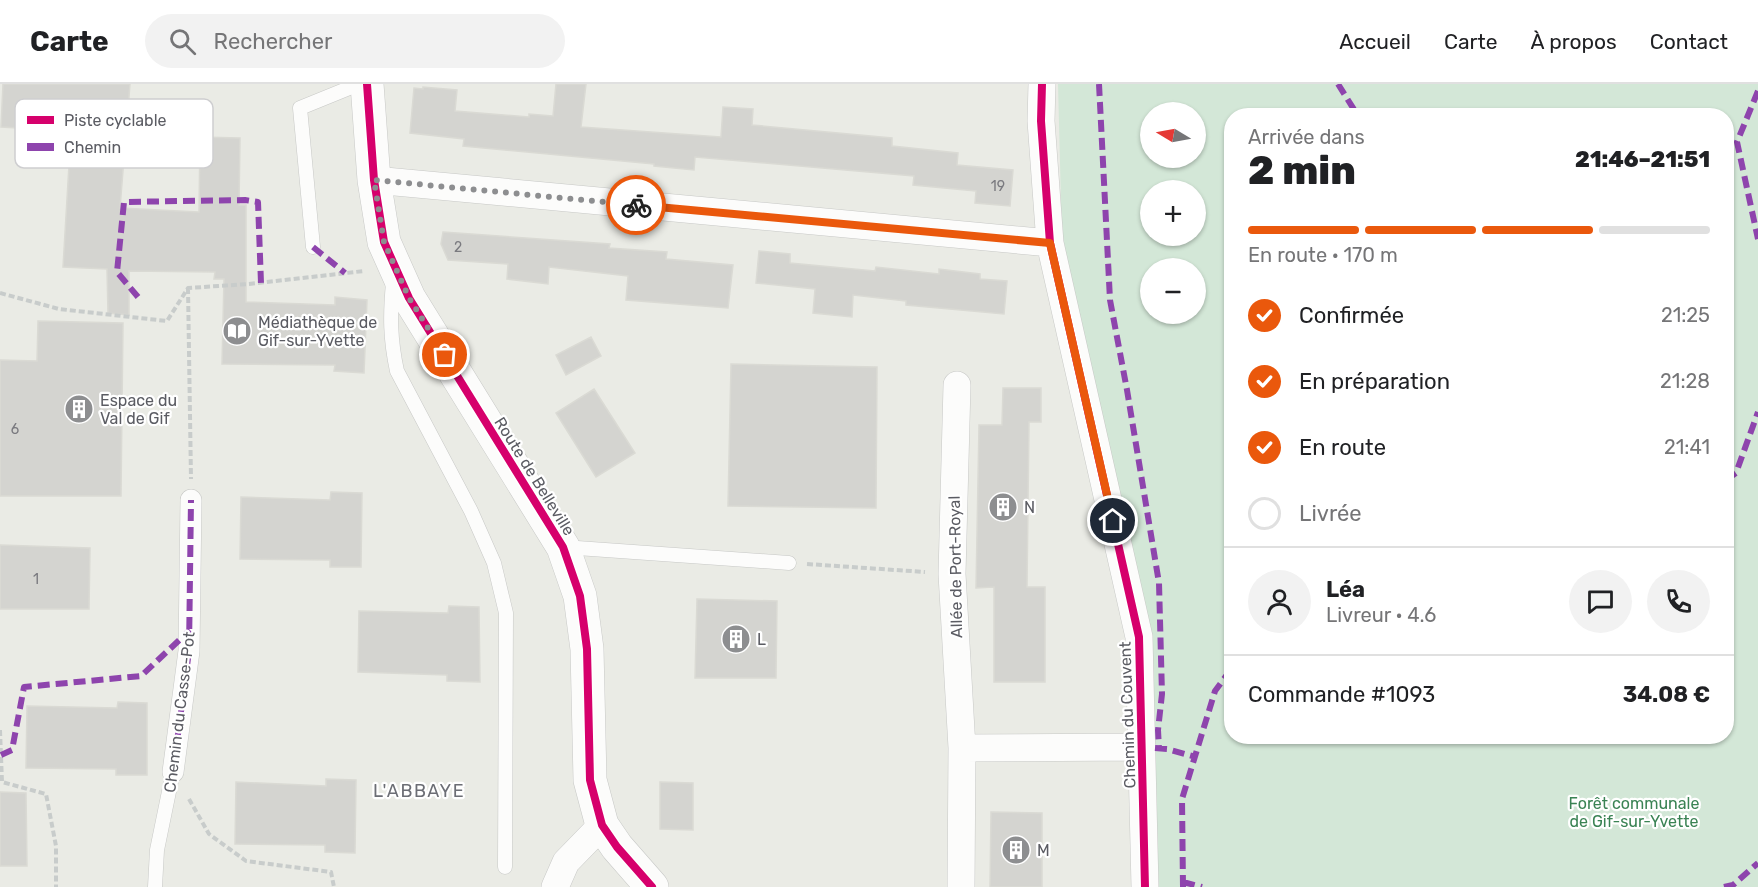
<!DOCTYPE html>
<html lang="fr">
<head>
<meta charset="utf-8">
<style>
	:root { --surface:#fff; --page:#f2f2f2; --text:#202124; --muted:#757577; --line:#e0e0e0; --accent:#ea580c }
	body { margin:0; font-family:Rubik,sans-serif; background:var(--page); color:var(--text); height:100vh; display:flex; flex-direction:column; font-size:22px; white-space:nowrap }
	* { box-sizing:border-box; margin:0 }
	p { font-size:20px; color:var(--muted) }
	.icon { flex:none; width:33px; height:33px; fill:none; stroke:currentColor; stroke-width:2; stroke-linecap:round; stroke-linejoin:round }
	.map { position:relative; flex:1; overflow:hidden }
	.details { position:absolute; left:1224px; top:24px; width:510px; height:636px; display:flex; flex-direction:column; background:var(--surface); border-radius:24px; box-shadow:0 2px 4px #0004 }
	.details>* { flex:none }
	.needle { width:39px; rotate:280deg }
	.fabs { position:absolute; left:1140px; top:18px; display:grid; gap:12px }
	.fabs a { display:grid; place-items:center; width:66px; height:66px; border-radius:50%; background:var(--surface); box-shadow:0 2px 4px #0004; font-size:30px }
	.pin { position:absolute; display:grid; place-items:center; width:51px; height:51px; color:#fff; margin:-26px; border:3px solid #fff; border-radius:50%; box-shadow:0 2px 6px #0007 }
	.courier { position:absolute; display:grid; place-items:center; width:60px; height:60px; margin:-30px; border:4px solid #ea580c; border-radius:50%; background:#fff; color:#222; box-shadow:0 2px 8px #0007 }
	.overview em { font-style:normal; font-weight:800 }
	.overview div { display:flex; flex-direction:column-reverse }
	.overview { display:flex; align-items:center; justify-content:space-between; height:102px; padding:0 24px }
	h1 { font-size:39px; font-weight:800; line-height:45px }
	.bar { display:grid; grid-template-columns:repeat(4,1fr); gap:9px 6px; align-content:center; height:72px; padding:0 24px }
	.bar i { height:8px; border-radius:4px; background:var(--line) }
	.bar .current { background:var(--accent) }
	.bar p { grid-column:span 4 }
	.line { display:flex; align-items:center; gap:15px; padding:0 24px; border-top:2px solid var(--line) }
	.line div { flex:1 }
	.round { display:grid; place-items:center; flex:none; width:63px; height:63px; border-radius:32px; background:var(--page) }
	ol { padding:0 24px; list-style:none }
	li { display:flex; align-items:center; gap:18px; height:66px }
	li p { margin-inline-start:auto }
	li .icon { padding:6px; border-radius:50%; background:var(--accent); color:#fff; stroke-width:4 }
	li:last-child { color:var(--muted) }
	li i { width:33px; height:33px; border:3px solid var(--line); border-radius:50% }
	header { display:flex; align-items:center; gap:36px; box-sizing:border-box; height:84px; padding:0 30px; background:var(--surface); border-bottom:2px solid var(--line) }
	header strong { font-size:28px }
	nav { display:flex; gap:33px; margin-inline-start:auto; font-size:21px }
	.search { width:420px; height:54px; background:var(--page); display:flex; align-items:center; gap:15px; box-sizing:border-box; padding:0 21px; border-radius:33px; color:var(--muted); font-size:22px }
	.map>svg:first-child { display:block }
	.green { fill:#d3e7d7; fill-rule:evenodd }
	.building { fill:#d4d4d0; stroke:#dadad4; stroke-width:1.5 }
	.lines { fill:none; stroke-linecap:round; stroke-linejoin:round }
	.service-casing { stroke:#c7c8c6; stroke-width:15 }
	.pedestrian-casing { stroke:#c7c8c6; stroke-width:22 }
	.minor-casing { stroke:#c7c8c6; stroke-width:28 }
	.tertiary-casing { stroke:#c7c8c6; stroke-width:34 }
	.path { stroke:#c8cccb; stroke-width:4; stroke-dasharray:6 3; stroke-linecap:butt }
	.service { stroke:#fcfcfb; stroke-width:14 }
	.pedestrian { stroke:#fcfcfb; stroke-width:21 }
	.minor { stroke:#fcfcfb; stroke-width:27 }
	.tertiary { stroke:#fcfcfb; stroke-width:33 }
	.quiet { stroke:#8e44ad; stroke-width:6; stroke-dasharray:12 6; stroke-linecap:butt }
	.cycleway-casing { stroke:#fff; stroke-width:11 }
	.cycleway { stroke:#d6006c; stroke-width:8 }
	.done { stroke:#8d8e90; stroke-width:6; stroke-dasharray:0 10.8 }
	.route { stroke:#ea580c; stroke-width:8 }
	.labels { text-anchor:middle; stroke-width:4.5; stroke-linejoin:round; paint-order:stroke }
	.number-label { font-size:14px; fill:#7a7a7f }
	.poi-label { font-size:16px; fill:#5b5c63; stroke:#fff; text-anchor:start }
	.street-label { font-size:16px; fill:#5b5c63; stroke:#fff }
	.park-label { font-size:16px; fill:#3a8354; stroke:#fff }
	.neighbourhood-label { font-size:18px; letter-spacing:1.5px; fill:#6c6e75; stroke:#fff }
	.key { fill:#fff; stroke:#ceced0; stroke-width:1.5 }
	.key-label { font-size:16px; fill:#5b5c63 }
</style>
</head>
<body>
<header>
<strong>Carte</strong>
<div class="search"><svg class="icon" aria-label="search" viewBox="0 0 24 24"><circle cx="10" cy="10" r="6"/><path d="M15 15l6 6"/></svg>Rechercher</div>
<nav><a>Accueil</a><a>Carte</a><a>À propos</a><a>Contact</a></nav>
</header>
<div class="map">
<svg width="1758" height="803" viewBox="0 0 1758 803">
	<rect width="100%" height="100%" fill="#eaebe5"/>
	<path class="green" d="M1058,0H1758V803H1156L1146,533L1062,158ZM1150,28H1196V74H1150ZM1232,32H1726V652H1232ZM1150,106H1196V152H1150ZM1150,184H1196V230H1150Z"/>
	<path class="building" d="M3,0H130L120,124L199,128L200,53L240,54L239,121H246V218L335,221V213L367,216L364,289L334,287L335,281L222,280L224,195H214L215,188L129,187V231L108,229L107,185L63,183L71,47L1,43Z
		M556,0H586L581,43L721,53L723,23L753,25L752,41L892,54V62L958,69L957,81L1013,86L1010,122L975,119L976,107L913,101L914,92L695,73L694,86L654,82V80L463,62L464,55L410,49L414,4L423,5V3L457,6L455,27L529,33V30L553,32Z
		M443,148L610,160L609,164L667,168L666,175L733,181L728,224L626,216L628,192L549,183L548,200L507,195L508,180L448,176L441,160Z
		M759,167L790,170V179L875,187L876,183L939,190V185L980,190V195L1007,197L1004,230L906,221V217L853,211L852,233L813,229L815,205L756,199Z
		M38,237L123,239L121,412H0V276L37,277Z
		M591,253L601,272L566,291L556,271Z
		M731,280L877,283L876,424L728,422Z
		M1003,304H1041V338H1029L1027,503H1045V598H994V503L976,504L979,341H1002Z
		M594,305L635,369L596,393L556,329Z
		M331,408L362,409L361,483H330V476L240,475L241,413L330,416Z
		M0,461L90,464L89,525H0Z
		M697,515L777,517L776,594H695Z
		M449,522L479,523L480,598L447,597V591L358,588L359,527L448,529Z
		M118,618L147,619V691H116V685L26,684L27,622L117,624Z
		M326,695L356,696L355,769L325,768V761L235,760L236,698L326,702Z
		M660,698L693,699V746L660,745Z
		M0,708L26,709L27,782H0Z
		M991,728L1042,729V803H990Z"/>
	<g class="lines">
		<g class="service-casing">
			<path id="service" d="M313,163L300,24L359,0
				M393,199C390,231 390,255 397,287L471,427L494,479L506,529L505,783
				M563,463L789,479
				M155,803L157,766L173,688"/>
		</g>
		<g class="pedestrian-casing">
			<path id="pedestrian" d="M173,688L189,567L191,416"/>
		</g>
		<g class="minor-casing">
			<path id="minor" d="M1042,0L1041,37L1050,159L1139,553L1145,803
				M374,96L1050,159
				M957,301L952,490L962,664L961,803
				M962,664L1142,663
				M555,803L566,778L602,741"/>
		</g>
		<g class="tertiary-casing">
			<path id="tertiary" d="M367,0L374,96L384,158L409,214L563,463L580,512L587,565L590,696L602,741L617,763L652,803"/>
		</g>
		<path class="path" d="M188,204L191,395
			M0,209L59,225L167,237L188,204L249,200L364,187
			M807,480L925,488
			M0,646L2,698L46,710L56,762V803
			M189,715L209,750L246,777L331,788L334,803"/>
		<use href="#service" class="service"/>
		<use href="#pedestrian" class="pedestrian"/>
		<use href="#minor" class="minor"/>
		<use href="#tertiary" class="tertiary"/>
		<path class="quiet" d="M1099,0L1110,216L1127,306L1159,499L1162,610L1158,646L1159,665
			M1338,0L1358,32
			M1758,7L1737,58L1758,155
			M313,163L345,189
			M138,213L117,188L124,118L245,116L258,118L261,199
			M1726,396L1736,389L1758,328
			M1155,664L1167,665L1196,673
			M1,671L12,666L24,603L141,592L190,546
			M173,688L189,567L191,416
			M1183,798L1202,803
			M1183,803L1182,715L1215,607L1232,584
			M1724,803L1733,801L1758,779"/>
		<g class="cycleway-casing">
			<path id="cycleway" d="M367,0L374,96L384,158L409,214L563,463L580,512L587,565L590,696L602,741L617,763L652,803
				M1042,0L1041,37L1050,159L1139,553L1145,803"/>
		</g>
		<use href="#cycleway" class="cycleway"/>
	</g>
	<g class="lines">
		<path class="done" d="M445,271L409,214L384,158L374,96L636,121"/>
		<path class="route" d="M636,121L1050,159L1113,437"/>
	</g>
	<defs>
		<g id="library-disc" transform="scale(1.5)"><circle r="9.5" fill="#8d8e90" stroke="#fff"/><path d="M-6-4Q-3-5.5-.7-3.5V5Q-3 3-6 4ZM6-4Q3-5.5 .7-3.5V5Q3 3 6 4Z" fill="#fff"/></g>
		<g id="building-disc" transform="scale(1.5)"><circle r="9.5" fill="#8d8e90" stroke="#fff"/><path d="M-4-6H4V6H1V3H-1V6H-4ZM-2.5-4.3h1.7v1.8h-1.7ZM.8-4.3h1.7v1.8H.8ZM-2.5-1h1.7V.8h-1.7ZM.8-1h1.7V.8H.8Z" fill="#fff"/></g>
	</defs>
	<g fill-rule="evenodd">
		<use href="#library-disc" x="237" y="247"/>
		<use href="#building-disc" x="79" y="325"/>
		<use href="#building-disc" x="1003" y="423"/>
		<use href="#building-disc" x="736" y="555"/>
		<use href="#building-disc" x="1016" y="766"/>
	</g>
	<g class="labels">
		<g class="number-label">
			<text x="998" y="107">19</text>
			<text x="458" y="168">2</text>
			<text x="15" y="350">6</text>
			<text x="36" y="500">1</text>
		</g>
		<g class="poi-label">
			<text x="258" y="244">Médiathèque de<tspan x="258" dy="18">Gif-sur-Yvette</tspan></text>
			<text x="100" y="322">Espace du<tspan x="100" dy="18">Val de Gif</tspan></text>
			<text x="1024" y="429">N</text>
			<text x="757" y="561">L</text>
			<text x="1037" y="772">M</text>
		</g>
		<g class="street-label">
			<text transform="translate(535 392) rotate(58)" y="6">Route de Belleville</text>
			<text transform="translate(955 483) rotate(-91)" y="6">Allée de Port-Royal</text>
			<text transform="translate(179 628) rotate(-83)" y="6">Chemin du Casse-Pot</text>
			<text transform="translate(1127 631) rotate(-92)" y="6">Chemin du Couvent</text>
		</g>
		<g class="park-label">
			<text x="1634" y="725">Forêt communale<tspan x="1634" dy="18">de Gif-sur-Yvette</tspan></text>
		</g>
		<g class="neighbourhood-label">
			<text x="419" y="713">L'ABBAYE</text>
		</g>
	</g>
	<rect x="15" y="15" width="198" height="69" rx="9" class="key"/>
	<rect x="27" y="32" width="27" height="8" fill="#d6006c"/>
	<rect x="27" y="59" width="27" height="8" fill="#8e44ad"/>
	<g class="key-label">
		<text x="64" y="42">Piste cyclable</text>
		<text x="64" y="69">Chemin</text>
	</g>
</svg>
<div class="fabs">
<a><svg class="needle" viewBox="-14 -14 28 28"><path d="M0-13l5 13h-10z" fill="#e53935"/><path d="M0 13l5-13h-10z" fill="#757577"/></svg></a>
<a>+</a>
<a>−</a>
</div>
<div class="pin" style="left:445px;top:271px;background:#ea580c"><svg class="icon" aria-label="bag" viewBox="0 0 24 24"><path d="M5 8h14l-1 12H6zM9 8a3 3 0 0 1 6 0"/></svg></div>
<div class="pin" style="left:1113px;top:437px;background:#1f2937"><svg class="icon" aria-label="home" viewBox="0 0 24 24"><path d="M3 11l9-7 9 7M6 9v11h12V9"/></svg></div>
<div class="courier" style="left:636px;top:121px"><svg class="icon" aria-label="bike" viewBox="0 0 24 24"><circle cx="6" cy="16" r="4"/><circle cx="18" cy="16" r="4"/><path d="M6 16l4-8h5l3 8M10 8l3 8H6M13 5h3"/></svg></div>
<section class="details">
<div class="overview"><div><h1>2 min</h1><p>Arrivée dans</p></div><em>21:46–21:51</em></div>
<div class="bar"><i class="current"></i><i class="current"></i><i class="current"></i><i></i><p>En route · 170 m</p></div>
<ol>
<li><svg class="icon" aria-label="check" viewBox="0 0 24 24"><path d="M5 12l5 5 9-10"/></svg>Confirmée<p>21:25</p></li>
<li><svg class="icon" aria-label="check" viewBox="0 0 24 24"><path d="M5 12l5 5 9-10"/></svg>En préparation<p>21:28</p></li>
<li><svg class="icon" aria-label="check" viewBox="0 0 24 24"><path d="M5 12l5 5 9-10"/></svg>En route<p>21:41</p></li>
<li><i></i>Livrée</li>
</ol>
<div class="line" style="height:108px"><a class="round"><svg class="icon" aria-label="person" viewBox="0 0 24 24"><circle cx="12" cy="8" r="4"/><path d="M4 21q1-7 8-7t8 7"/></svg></a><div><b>Léa</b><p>Livreur · 4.6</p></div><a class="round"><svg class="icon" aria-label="chat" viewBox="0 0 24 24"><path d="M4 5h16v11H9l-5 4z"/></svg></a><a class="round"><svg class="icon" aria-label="phone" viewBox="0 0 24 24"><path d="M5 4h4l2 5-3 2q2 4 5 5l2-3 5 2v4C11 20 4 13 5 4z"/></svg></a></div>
<div class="line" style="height:78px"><div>Commande #1093</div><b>34.08 €</b></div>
</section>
</div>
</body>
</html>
